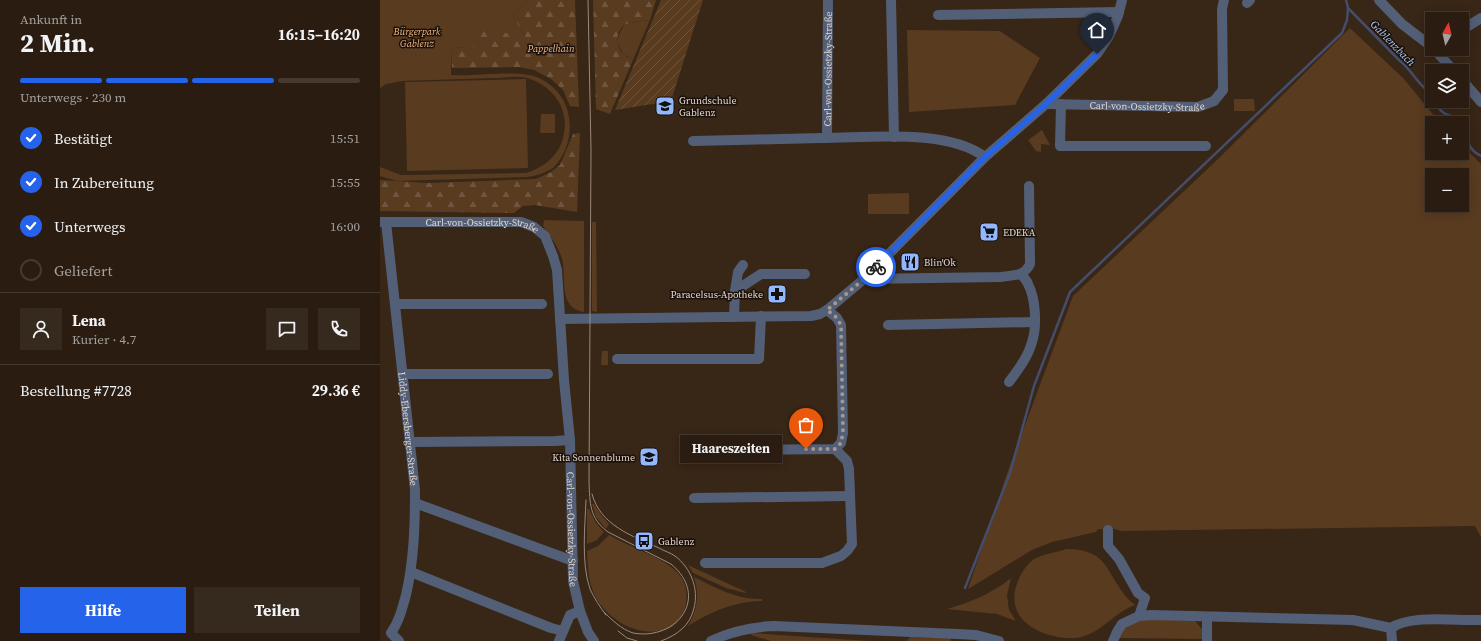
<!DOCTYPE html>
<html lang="de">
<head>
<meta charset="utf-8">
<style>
	:root { --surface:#2a1c10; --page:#36291e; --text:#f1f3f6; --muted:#a5a19f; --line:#463a30; --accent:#2563eb }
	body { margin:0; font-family:"Source Serif 4",serif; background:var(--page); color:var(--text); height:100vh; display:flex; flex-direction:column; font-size:15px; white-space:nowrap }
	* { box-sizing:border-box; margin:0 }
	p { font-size:13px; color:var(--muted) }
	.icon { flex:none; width:22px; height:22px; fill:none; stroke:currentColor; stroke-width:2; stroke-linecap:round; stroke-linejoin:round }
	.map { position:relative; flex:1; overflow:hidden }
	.details { display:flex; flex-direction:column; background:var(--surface); width:380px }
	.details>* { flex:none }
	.needle { width:26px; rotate:8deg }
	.controls { position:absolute; left:1045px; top:12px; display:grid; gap:8px }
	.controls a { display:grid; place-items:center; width:44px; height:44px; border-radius:0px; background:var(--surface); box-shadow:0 2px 10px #0003,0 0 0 1px var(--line); font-size:20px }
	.pin { position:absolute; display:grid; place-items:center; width:34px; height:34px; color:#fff; margin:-41px -17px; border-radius:50% 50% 50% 0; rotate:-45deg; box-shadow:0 0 4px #0007 }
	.pin .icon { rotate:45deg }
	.courier { position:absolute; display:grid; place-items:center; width:40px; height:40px; margin:-20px; border:3px solid #2563eb; border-radius:50%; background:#fff; color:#222; box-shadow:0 1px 5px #0007 }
	.bubble { position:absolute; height:28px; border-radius:0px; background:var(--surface); box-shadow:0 2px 10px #0003,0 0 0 1px var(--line); font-size:13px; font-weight:700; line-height:28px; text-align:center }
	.head em { font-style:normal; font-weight:700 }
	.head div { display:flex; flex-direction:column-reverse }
	.head { display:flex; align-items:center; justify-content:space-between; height:68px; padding:0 20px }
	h1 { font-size:26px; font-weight:700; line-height:30px }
	.bar { display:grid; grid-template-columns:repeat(4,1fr); gap:6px 4px; align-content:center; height:48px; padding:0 20px }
	.bar i { height:5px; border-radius:3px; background:var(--line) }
	.bar .current { background:var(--accent) }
	.bar p { grid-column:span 4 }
	.line { display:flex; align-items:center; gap:10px; padding:0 20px; border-top:1px solid var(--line) }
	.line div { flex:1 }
	.round { display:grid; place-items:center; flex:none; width:42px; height:42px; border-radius:0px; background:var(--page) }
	ol { padding:0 20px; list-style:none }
	li { display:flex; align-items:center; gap:12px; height:44px }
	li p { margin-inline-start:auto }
	li .icon { padding:4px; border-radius:50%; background:var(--accent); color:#fff; stroke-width:4 }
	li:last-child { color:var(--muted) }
	li i { width:22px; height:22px; border:2px solid var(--line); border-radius:50% }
	.primary-button { display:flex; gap:8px; margin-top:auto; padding:8px 20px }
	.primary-button a { flex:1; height:46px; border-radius:0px; background:var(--accent); color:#fff; font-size:16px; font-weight:700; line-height:46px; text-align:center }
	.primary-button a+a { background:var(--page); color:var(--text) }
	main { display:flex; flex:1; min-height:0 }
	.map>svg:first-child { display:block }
	.green { fill:#593b20; fill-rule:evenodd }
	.forest { fill:url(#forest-firs) }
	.garden { fill:url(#garden-furrows) }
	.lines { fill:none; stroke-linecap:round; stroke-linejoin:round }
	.stream { stroke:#444d6b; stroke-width:2.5 }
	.minor { stroke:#525f77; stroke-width:10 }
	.tram { stroke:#998a7e; stroke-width:1 }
	.done { stroke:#a6988c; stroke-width:4; stroke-dasharray:0 7.2 }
	.route { stroke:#2563eb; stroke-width:5 }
	.labels { text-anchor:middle; stroke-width:3; stroke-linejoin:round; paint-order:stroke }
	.park-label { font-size:10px; font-style:italic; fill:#f4b785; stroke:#19110a }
	.street-label { font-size:10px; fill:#e2d5cc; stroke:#19110a }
	.poi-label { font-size:10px; fill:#e2d5cc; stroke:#19110a; text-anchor:start }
	.water-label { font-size:11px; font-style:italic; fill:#b2ccfc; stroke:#19110a }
</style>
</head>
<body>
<main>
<section class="details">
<div class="head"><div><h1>2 Min.</h1><p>Ankunft in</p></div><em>16:15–16:20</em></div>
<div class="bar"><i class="current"></i><i class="current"></i><i class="current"></i><i></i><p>Unterwegs · 230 m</p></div>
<ol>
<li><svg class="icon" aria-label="check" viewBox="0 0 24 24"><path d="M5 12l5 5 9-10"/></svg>Bestätigt<p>15:51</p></li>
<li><svg class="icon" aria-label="check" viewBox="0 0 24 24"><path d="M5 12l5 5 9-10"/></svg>In Zubereitung<p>15:55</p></li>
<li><svg class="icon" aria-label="check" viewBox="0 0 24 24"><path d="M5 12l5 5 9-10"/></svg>Unterwegs<p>16:00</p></li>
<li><i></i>Geliefert</li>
</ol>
<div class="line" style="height:72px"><a class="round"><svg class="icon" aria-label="person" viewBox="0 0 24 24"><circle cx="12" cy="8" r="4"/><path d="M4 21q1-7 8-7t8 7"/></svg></a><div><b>Lena</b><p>Kurier · 4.7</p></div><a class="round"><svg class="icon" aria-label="chat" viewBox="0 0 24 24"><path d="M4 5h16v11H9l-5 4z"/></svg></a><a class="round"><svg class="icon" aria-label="phone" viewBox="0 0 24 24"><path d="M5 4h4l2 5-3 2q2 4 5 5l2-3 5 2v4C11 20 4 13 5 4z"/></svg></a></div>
<div class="line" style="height:52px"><div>Bestellung #7728</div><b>29.36 €</b></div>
<div class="primary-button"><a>Hilfe</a><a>Teilen</a></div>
</section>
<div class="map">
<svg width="1101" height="641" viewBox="0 0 1101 641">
	<defs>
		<pattern id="forest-firs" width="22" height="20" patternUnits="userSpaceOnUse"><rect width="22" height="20" fill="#593b20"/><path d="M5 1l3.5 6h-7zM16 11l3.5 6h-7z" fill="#71563f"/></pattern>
		<pattern id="garden-furrows" width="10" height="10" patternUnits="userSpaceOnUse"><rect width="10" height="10" fill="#593b20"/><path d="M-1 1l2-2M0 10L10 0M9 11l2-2" fill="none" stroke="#71563f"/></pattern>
	</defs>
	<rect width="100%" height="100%" fill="#382616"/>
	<path class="green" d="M0,0H149L133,16L146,38L100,46L72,48L71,75C95,77 139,69 159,78C194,94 199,138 175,166C169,172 156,176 147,177L17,181L0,176V167L21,175H27L146,173C165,167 181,154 184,133C189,108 172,85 147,78C138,75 124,78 114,78C83,79 53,80 22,81L6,84L0,88Z
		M270,20L253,60L243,54L237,42C242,20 250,23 270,20Z
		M970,28L1024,79L1060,123H1052V153H1082V145L1101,164V537L1095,526L741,531L735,529H718L716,532L672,542L652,550L588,589L629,468L693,296L837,160ZM1052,175H1082V205H1052Z
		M527,30L620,31L660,58L635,105L529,112Z
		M146,79L148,168L27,171L25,82Z
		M854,99H874L875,111H854Z
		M161,114H175V133H160Z
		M662,130L670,145L661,144V152L656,151L648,140Z
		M529,193V214H488V194Z
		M164,220L204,221V312C177,308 187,277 182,259C178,246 171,237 163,226Z
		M212,222H216L217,312L212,311Z
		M222,351H228V365H221Z
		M212,504H214L222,516L229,524L226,529L216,517Z
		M207,509H209L216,523L224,532L217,540L207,544Z
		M229,535C249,547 283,557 298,573C305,581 308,591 306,602C305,612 300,621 292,627C264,641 230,622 216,598C208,583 208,567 207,551L218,546Z
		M687,549C726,550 724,567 744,594C747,598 751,602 755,605C734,612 717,638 694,638C661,639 622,619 638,581C641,573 647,564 654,559C663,554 677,552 687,549Z
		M308,565L366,592L365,593L346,588L313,573Z
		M314,577C336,588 357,600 382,599V601C355,601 330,612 308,626C317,610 320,595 314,577Z
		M631,578L627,595L629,610L636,621L617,614L567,609C591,602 611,594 631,578Z
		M765,619L815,621L822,629V639L737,638C745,626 751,623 765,619Z
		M372,633L489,641H391L371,635Z
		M530,637L571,638V641H527Z"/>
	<path class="forest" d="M149,0H195L199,107L190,106L183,90L171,79L154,70L139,67L72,68V48L100,46L99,26L146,38L133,16Z
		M213,0H276L270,20C262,21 252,21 245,25C235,32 236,45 242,53C245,56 249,58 253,60L230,114L216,109Z
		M200,133L197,212L155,205L143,206L134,213L0,211V180L48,183L156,179L171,172L180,165L193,134Z"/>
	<path class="garden" d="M281,0H323L291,101L235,110Z"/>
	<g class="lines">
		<path class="stream" d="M966,0L968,8L1020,61C1033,71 1037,85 1052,94
			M1057,101C1059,120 1080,114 1086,123C1088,126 1087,129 1087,133C1086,143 1091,151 1101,156
			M585,588L630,473L654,386L690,292L962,33L967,20L968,8"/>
		<g class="minor">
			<path d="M511,0L514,137"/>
			<path d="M999,0L1022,24L1052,47"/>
			<path d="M867,3L870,0"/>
			<path d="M558,15L739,12"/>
			<path d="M1082,30L1101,18"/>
			<path d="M1054,49L1074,71"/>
			<path d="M1082,80L1101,102"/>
			<path id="s1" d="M666,104L818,107L834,101L843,90L842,9L844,0"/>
			<path d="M681,104L680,146H826"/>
			<path id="s2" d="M447,138L448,0"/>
			<path d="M313,141C356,140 398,139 441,138C489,138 566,128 605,157"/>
			<path id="s3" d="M0,222H141L154,227L165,236L173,256L177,270L184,380L190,440L193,581L200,611L208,632L214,641"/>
			<path id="s4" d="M6,222L35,490C35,526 34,560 26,595C22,609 19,622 11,633L19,641"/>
			<path d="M484,279L620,277C633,275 644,277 650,264L649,186"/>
			<path d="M355,291L358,272L363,265"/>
			<path d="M15,304H162"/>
			<path d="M354,317L355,291L381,274H425"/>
			<path d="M180,319L431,316L440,314L447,310L484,279L605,157L666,104L717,54L729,36L738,16L742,0"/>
			<path d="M508,325L655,322"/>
			<path d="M237,359H379L381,316"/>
			<path d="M23,374H168"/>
			<path d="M629,382C638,370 648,357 652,342C657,327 656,299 648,284C647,280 643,277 641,274"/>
			<path d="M31,442L175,441L190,440"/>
			<path d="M341,450L455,449L461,443L463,433L461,325L457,318L447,310"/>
			<path d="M314,498L470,496"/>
			<path d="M35,503L193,561"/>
			<path d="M728,530V546L739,559L758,593L765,598L759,616"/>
			<path d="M325,563H442L461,556L467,551L472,544L469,469L467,461L455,449"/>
			<path d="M31,572L171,628L183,631"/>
			<path d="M1011,628L1012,641"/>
			<path d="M179,641L190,615L200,611"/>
			<path d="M331,641C352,631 371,627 394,626L577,634L596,635L619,641"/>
			<path d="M733,641L737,632L742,624L759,616L771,615L973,620L1011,628C1032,614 1076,621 1101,620"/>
			<path d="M827,641V617"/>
		</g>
		<path class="tram" d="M208,0L211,150L209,482C210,503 209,518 228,532L291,564C330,596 298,641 253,633C241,629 232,620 223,611
			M212,494C220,525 252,536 279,548C284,551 291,553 295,556C311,568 319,589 314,608C310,626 297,635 281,641
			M206,500C205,527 201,563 210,589C214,598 220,607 226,615
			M238,631L247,638L257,641"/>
	</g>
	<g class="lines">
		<path class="done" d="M426,449H455L461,443L463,432L461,325L457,318L447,310L484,279L496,267"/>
		<path class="route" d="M496,267L605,157L666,104L717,54"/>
	</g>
	<defs>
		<g id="school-square" transform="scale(1)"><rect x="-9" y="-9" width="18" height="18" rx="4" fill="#92b7fd" stroke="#19110a"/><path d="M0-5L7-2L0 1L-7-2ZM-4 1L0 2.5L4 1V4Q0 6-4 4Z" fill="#111"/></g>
		<g id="supermarket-square" transform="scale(1)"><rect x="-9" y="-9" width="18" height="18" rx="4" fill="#92b7fd" stroke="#19110a"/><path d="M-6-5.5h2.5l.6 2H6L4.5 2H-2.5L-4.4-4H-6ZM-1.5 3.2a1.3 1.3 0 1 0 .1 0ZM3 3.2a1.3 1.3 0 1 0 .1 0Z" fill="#111"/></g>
		<g id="restaurant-square" transform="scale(1)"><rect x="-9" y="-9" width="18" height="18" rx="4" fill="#92b7fd" stroke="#19110a"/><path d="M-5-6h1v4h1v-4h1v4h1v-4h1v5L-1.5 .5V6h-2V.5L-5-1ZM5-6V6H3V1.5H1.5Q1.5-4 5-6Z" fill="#111"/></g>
		<g id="pharmacy-square" transform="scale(1)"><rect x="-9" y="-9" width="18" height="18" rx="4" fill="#92b7fd" stroke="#19110a"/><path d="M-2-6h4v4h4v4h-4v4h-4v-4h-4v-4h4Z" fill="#111"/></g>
		<g id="bus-square" transform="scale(1)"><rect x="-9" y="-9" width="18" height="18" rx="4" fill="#92b7fd" stroke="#19110a"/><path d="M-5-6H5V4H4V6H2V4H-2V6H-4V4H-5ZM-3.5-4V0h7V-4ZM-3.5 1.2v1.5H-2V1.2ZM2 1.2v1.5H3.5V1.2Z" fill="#111"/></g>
	</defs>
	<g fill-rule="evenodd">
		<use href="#school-square" x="285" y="106"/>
		<use href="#supermarket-square" x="609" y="232"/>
		<use href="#restaurant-square" x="530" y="262"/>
		<use href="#pharmacy-square" x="397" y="294"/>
		<use href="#school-square" x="269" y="457"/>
		<use href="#bus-square" x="264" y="541"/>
	</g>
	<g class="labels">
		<g class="park-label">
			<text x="37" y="35">Bürgerpark<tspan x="37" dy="12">Gablenz</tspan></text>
			<text x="171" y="52">Pappelhain</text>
		</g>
		<g class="street-label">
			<text dy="4" stroke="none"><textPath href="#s2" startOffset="69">Carl-von-Ossietzky-Straße</textPath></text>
			<text dy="4" stroke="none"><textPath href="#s1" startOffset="101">Carl-von-Ossietzky-Straße</textPath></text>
			<text dy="4" stroke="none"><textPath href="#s3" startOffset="103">Carl-von-Ossietzky-Straße</textPath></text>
			<text dy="4" stroke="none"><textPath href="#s4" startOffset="208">Liddy-Ebersberger-Straße</textPath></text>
			<text dy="4" stroke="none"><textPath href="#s3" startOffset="465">Carl-von-Ossietzky-Straße</textPath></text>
		</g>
		<g class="poi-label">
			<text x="299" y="104">Grundschule<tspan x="299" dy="12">Gablenz</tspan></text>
			<text x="623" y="236">EDEKA</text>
			<text x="544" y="266">Blin'Ok</text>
			<text x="383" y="298" text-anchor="end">Paracelsus-Apotheke</text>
			<text x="255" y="461" text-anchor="end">Kita Sonnenblume</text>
			<text x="278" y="545">Gablenz</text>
		</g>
		<g class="water-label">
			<text transform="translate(1013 43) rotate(46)" y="4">Gablenzbach</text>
		</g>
	</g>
</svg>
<div class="controls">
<a><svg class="needle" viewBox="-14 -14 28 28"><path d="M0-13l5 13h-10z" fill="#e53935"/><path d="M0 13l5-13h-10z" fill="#a5a19f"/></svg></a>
<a><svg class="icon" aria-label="layers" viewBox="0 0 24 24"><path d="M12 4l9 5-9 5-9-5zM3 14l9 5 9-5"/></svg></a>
<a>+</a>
<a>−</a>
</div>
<div class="pin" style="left:426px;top:449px;background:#ea580c"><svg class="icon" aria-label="bag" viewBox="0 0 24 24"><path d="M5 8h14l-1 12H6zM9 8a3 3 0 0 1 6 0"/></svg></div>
<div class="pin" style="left:717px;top:54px;background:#1f2937"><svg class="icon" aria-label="home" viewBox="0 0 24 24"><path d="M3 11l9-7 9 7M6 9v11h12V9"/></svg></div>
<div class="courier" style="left:496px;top:267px"><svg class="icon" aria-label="bike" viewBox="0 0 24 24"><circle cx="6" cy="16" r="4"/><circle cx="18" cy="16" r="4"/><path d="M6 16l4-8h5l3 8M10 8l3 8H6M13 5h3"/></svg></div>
<div class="bubble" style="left:300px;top:435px;width:102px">Haareszeiten</div>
</div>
</main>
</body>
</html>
